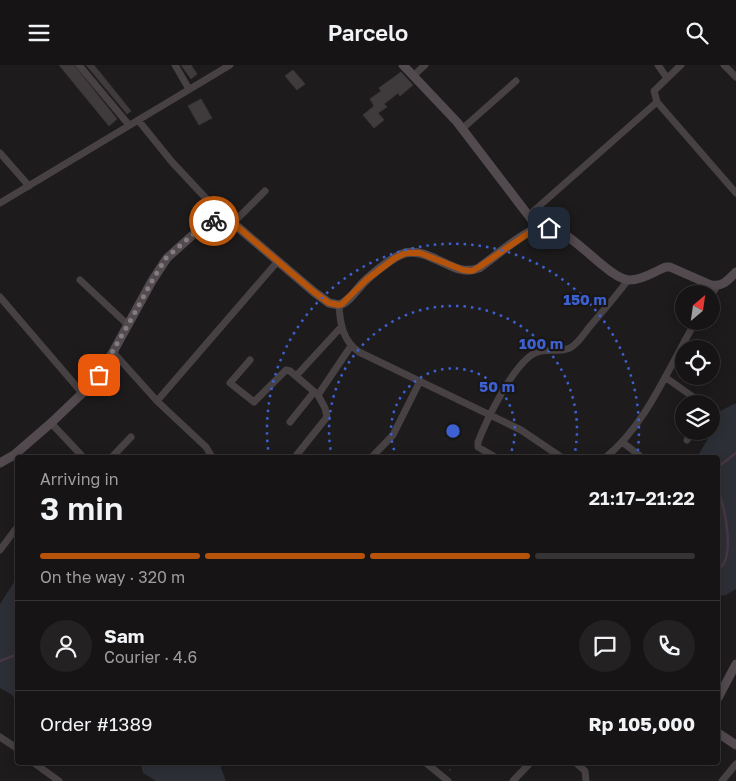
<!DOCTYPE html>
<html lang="en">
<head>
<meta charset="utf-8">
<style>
	:root { --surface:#161414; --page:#232122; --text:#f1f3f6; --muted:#9e9ea0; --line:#353334; --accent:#b45309 }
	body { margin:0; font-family:"Golos Text",sans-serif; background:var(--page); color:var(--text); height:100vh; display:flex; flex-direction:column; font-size:19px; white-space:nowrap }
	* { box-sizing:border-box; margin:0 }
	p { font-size:16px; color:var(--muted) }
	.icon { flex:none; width:28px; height:28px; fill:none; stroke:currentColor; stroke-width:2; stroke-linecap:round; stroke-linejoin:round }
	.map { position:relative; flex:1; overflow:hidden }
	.panel { position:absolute; left:15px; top:390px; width:705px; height:310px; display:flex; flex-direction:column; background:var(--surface); border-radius:5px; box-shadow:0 2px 12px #0003,0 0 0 1px var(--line) }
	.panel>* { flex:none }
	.needle { width:32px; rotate:29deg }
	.controls { position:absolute; left:675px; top:220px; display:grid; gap:10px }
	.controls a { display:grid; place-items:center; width:45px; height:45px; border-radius:50%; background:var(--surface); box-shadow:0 2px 12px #0003,0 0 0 1px var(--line); font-size:25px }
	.pin { position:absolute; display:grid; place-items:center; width:42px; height:42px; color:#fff; margin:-21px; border-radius:10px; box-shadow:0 2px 8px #0006 }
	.courier { position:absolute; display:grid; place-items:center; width:50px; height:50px; margin:-25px; border:4px solid #b45309; border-radius:50%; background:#fff; color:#222; box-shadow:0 1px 6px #0007 }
	.summary em { font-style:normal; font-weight:600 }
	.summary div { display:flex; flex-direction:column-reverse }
	.summary { display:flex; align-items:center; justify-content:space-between; height:85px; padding:0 25px }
	h1 { font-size:32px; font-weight:600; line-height:38px }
	.bar { display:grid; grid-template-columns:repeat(4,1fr); gap:8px 5px; align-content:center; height:60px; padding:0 25px }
	.bar i { height:6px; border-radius:4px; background:var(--line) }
	.bar .active { background:var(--accent) }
	.bar p { grid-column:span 4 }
	.line { display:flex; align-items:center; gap:12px; padding:0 25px; border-top:1px solid var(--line) }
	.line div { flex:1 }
	.round { display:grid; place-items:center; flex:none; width:52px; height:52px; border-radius:26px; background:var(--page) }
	header { display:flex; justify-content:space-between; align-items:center; height:65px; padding:0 25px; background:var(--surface); font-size:22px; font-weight:600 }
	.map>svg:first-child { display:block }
	.green { fill:#2d2f37 }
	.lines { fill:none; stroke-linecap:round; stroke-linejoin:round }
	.stream { stroke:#483645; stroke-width:2.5 }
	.building { fill:#3f3b3c; stroke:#393536 }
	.path { stroke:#4e464a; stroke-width:1; stroke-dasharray:2.5 4; stroke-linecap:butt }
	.street { stroke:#474144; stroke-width:7 }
	.secondary { stroke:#524a4e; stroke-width:9 }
	.done { stroke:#847b80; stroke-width:5; stroke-dasharray:0 9 }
	.route { stroke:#b45309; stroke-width:6 }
	.ring { fill:none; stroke:#3d61d1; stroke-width:2.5; stroke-dasharray:2.5 5 }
	.centre { fill:#3d61d1; stroke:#181616; stroke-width:2.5 }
	.ring-label { font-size:15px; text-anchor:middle; font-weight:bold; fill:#3d61d1; stroke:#181616; stroke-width:4.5; stroke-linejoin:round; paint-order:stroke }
</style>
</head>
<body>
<header><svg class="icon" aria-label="menu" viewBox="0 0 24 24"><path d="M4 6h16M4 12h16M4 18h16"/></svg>Parcelo<svg class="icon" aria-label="search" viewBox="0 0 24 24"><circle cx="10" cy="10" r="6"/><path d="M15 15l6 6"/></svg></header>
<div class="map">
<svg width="736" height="716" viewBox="0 0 736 716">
	<rect width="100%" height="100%" fill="#1d1b1b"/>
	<path class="green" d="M734,339H736V524L726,530L718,531V392H697L712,367L713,359L716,352L720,346Z
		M16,514L18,515L17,638L12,630L0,623V539Z
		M136,698H222L221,703L226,716H156L143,708L141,700Z"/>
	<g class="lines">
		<path class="stream" d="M718,402L736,388
			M718,425C725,443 736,495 718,504
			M0,596L18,589"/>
	</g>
	<path class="building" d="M59,0H74L117,54L109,61Z
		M86,0H94L131,46L127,49Z
		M181,0H191L197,9L191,14Z
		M293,5L305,19L297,25L285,11Z
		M401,7L413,20L400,31L398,28L384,39L387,42L378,48L384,55L374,63L363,50L374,41L370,34L381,26L379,23Z
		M201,34L212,53L199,60L188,41Z"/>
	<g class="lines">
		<path class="path" d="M449,706L457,698"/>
		<path class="street" d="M79,0L129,60
			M175,0L189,24
			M658,0L667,13
			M724,0L736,12
			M413,11L425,0
			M657,37L654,26L681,0
			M138,55L172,97L215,143L223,155
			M462,64L516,16
			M0,88L29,121
			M0,138L230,0
			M529,150L657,37L736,128
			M233,158L265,126
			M80,215L128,260
			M711,231L717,221
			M0,232L83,329
			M339,240C340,259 343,276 359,287L521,365L561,392
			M113,287L157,336
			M250,295L230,318L254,337L286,305L290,306L318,330
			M296,311L342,261
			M665,312L703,339
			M290,357L314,327
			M51,358L83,392
			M687,375L693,366
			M622,377L639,390
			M112,392L131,372
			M212,392L206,382L157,336L278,196
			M295,392L327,352L325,343L318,330L351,281
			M372,392L393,370L420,316
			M495,392L478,382V377C487,354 512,302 533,289C544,282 559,288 570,283C579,278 585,267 591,260C604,245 616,231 628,215
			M606,392C647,359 669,301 696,256
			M0,485L18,461
			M0,672L18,684
			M34,698L59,716
			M426,698L448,716
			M576,698L585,706L586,716
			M513,716L530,698
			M722,716L736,699"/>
		<path class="secondary" d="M403,0L457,57L538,163
			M0,398L14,390L51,358L93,318L113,287L152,216L167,193L206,158C215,154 223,155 233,158L314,227L329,238L339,240C349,237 357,224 364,217C372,209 394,191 405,188C432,182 454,214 479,203C493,193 525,166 540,162C565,155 607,215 630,215C643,215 655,206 666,202H670L711,220C723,222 728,215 736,207
			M718,633L736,599
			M718,668L736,680"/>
	</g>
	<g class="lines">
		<path class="done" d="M99,310L133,251L152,216L166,193L206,158L214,156"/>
		<path class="route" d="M214,156L223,155L233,158L314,227L329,238L339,240L342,239L366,215L395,193L406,188H420L463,205L472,206L479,202L530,167L543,162L549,163"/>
	</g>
	<g class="ring">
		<path d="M397 392A62 62 0 1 1 509 392"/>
		<path d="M332 392A124 124 0 1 1 574 392"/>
		<path d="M269 392A186 186 0 1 1 637 392"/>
	</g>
	<circle cx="453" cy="366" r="8" class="centre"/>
	<g class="ring-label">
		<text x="585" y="240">150 m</text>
		<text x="541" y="284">100 m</text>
		<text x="497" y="327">50 m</text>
	</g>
</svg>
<div class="controls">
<a><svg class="needle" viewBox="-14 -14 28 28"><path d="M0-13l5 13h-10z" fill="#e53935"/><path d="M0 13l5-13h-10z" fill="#9e9ea0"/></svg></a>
<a><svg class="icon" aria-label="locate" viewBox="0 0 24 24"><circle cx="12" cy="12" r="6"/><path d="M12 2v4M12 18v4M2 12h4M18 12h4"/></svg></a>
<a><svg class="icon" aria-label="layers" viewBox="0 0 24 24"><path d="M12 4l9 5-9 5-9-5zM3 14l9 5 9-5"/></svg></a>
</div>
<div class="pin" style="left:99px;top:310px;background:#ea580c"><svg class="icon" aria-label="bag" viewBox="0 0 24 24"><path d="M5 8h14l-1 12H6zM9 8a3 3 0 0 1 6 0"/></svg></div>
<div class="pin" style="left:549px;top:163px;background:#1f2937"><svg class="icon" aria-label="home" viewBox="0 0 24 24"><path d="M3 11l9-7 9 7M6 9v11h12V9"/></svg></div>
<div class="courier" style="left:214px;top:156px"><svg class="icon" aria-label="bike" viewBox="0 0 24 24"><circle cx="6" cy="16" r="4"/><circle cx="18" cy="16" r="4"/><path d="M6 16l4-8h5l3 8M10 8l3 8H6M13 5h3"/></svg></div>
<section class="panel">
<div class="summary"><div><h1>3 min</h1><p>Arriving in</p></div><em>21:17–21:22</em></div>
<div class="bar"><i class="active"></i><i class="active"></i><i class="active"></i><i></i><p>On the way · 320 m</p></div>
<div class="line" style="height:90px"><a class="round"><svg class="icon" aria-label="person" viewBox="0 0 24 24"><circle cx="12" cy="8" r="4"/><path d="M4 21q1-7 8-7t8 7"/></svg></a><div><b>Sam</b><p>Courier · 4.6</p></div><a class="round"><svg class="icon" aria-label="chat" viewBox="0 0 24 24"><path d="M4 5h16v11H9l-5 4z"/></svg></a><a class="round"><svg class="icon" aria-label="phone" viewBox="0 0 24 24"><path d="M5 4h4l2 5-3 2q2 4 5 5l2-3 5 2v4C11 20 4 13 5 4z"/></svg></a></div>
<div class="line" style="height:65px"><div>Order #1389</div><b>Rp 105,000</b></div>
</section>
</div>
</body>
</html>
